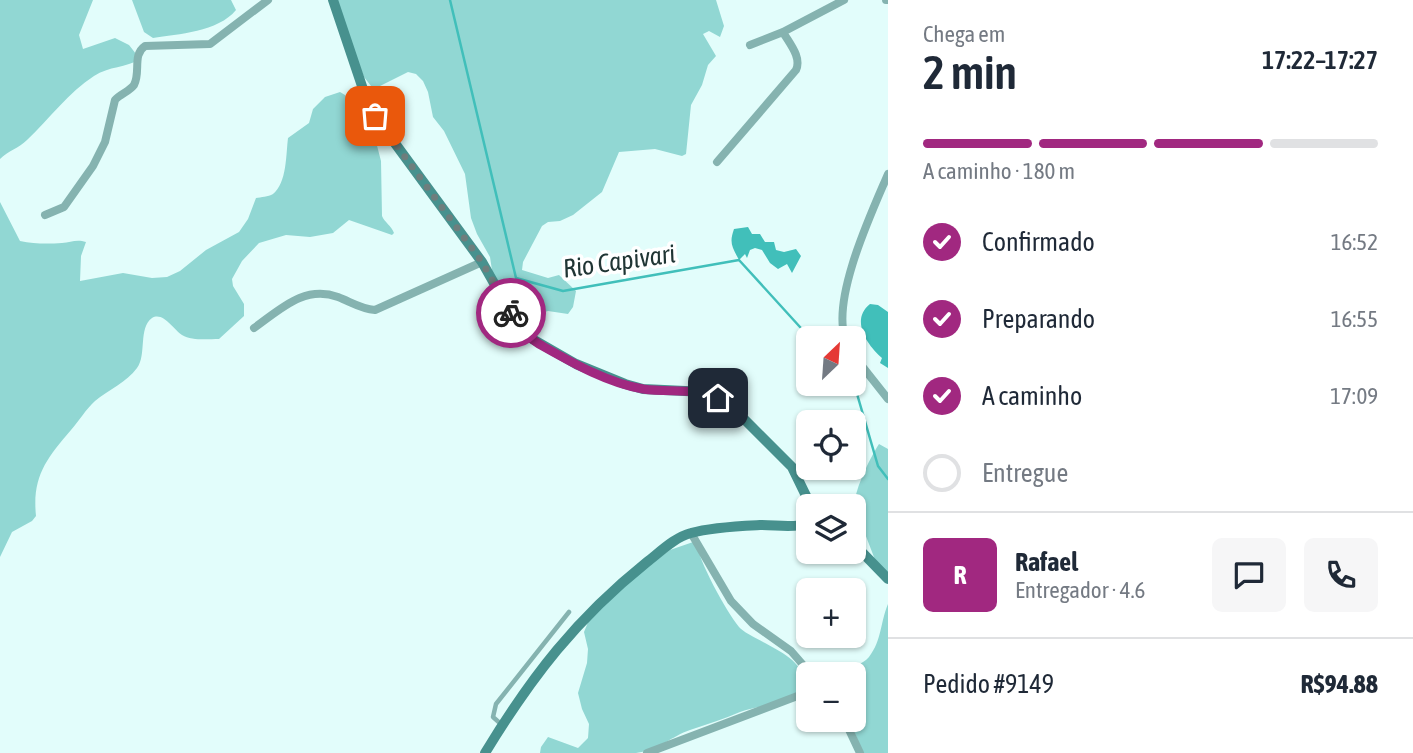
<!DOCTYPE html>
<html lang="pt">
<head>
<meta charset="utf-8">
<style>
	:root { --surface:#fff; --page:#f6f6f7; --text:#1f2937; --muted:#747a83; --line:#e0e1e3; --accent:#a12880 }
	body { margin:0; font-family:"Asap Condensed",sans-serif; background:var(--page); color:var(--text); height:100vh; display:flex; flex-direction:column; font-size:26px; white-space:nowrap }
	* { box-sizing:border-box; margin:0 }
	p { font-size:23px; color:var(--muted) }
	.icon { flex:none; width:38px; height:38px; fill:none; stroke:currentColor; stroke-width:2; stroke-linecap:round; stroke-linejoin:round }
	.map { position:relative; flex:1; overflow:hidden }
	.sheet { display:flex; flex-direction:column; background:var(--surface); width:525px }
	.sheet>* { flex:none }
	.needle { width:46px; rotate:25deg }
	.controls { position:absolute; left:796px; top:326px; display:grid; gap:14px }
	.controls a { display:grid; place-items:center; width:70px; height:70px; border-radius:10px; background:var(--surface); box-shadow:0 2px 5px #0004; font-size:35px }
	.pin { position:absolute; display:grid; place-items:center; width:60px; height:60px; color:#fff; margin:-30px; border-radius:14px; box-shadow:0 4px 10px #0006 }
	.courier { position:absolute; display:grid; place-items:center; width:70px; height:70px; margin:-35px; border:5px solid #a12880; border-radius:50%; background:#fff; color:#222; box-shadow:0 2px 9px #0007 }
	.head em { font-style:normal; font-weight:600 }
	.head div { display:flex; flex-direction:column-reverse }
	.head { display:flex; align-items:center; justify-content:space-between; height:119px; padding:0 35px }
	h1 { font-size:46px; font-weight:600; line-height:52px }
	.bar { display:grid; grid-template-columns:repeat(4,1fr); gap:10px 7px; align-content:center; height:84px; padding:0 35px }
	.bar i { height:9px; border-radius:5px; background:var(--line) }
	.bar .current { background:var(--accent) }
	.bar p { grid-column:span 4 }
	.line { display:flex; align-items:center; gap:18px; padding:0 35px; border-top:2px solid var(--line) }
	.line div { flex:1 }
	.round { display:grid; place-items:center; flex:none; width:74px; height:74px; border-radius:10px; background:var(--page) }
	ol { padding:0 35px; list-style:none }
	li { display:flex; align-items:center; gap:21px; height:77px }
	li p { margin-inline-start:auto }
	li .icon { padding:7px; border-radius:50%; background:var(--accent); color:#fff; stroke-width:4 }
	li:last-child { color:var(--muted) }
	li i { width:38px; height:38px; border:4px solid var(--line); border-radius:50% }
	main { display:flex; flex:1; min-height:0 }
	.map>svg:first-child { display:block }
	.green { fill:#91d7d3 }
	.water { fill:#41bfba }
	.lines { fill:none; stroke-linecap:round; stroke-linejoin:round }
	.stream { stroke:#41bfba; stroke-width:2.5 }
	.lane { stroke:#85b3b0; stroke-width:4.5 }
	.street { stroke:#85b3b0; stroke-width:8 }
	.secondary { stroke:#47918e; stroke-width:10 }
	.done { stroke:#6e7e7d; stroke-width:7; stroke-dasharray:0 12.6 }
	.route { stroke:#a12880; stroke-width:9 }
	.labels { text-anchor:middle; stroke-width:7; stroke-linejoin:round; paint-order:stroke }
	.water-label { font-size:26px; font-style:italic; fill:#203534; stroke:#fff }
</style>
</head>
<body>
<main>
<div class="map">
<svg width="888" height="753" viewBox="0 0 888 753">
	<rect width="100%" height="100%" fill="#e2fdfb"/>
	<path class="green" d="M0,0H93L79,35L83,49L115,38L129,45L140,59C126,68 109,66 94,76C69,92 49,119 27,140C19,148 8,151 0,159Z
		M132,0H231L236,10C218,32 178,34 153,38L144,32Z
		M332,0H716L724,26L720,37L709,31L703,34L716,56L708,65L702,85L691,105L686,154L682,156L655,149L619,152L602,192L573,215L560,221L548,222L542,226L523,262L522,270L548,278L559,275L576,291L573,307L568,314L548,311L528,317L514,309L493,277L490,257L477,234L471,218L465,174L444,131L433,117L428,92L423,81L416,74L408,72L376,88L371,86L364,77Z
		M340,92L345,95L361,128L363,129L368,125L375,138L381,161L382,216C385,223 391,225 394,233L392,235L349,220L333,233L310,237L286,235L259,243L242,261L232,279L233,286L244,304V316L219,339C208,339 192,341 182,335C174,330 163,311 152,318C138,328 147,355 137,368C127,382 108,390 95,401C86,409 79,421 71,430C46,459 32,477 36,516L32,521L12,532L0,557V202L20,241C34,244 48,244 62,243C71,242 77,239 86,242L81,256L80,281L123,273L152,278L167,277L180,271L206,250L239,232L248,219L256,198C261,197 268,197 273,194C287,183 286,154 288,138L309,123L313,109L325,97Z
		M879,444L888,449V583L882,578L854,505C856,487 869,460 879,444Z
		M696,541C698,560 726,611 739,627C751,641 819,659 799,689C789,706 757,705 740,712C724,719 707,724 690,730C672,736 659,750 636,753C605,753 571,753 540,753L541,747L548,737L578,748L588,738L589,724L582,709L578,693L587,663L588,649L584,632L596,603L670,550Z
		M888,604V753H863L849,719H854V674H846C853,665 862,665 869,657C882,640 880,623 888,604Z"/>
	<path class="water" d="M748,227L752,234H760L765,242H774L776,250L784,252L796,249L801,256L792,273L787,264L778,269L770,263L762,250L755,248L750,250L747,258L745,254L739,260C732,247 729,243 734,229Z
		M870,304L878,305L888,312V368L880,363L882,358C867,345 850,320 870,304Z"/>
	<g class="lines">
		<path class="stream" d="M450,0L516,278L563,291L739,260L810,338
			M851,383L855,387L878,466L888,479"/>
		<path class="lane" d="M502,725L493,717L496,704L569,612"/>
		<path class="street" d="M886,0H888
			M750,45L783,32L844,0
			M717,162L796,70C802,57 789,43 783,32
			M45,215L64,207L93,166L105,142L115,100C120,94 130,91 134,85C141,72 132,55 145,46L210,44L268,0
			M254,328C281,309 304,285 338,297C351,302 361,309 375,310L482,262
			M845,338C832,297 871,214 888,174
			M854,356L888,399
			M691,533L731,601L753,624L791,651L811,674
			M844,719L860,753
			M647,753L808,692"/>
		<path class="secondary" d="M333,0L366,98L375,116L482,262L516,322L529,337L576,364L625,384L643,389L706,392L718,398L734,409L792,467L811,506
			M854,544L888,579
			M485,753C532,676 576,619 647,562C660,552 675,537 691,533C712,527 739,526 760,525C777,525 793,528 808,524"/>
	</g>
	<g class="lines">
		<path class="done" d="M375,116L482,262L511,313"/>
		<path class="route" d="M511,313L529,337L539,344C571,362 607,383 643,389C669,393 695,387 718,398"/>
	</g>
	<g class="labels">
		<g class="water-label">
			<text transform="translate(619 261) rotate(-8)" y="9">Rio Capivari</text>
		</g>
	</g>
</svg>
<div class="controls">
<a><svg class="needle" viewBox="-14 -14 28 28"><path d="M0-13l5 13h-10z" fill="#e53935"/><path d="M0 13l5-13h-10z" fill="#747a83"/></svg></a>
<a><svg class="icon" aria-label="locate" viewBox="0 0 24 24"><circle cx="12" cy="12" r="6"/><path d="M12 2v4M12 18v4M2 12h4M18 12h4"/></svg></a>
<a><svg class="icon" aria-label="layers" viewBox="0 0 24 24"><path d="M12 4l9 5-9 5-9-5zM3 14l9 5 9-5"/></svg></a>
<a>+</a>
<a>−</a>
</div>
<div class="pin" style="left:375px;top:116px;background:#ea580c"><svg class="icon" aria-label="bag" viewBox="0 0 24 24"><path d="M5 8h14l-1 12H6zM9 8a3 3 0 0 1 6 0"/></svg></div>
<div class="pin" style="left:718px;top:398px;background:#1f2937"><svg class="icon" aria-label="home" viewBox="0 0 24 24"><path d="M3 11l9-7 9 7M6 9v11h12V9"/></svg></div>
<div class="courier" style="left:511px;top:313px"><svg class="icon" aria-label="bike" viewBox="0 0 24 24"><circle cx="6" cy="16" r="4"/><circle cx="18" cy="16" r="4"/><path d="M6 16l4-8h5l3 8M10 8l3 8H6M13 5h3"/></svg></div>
</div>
<section class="sheet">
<div class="head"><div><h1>2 min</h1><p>Chega em</p></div><em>17:22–17:27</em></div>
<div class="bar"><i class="current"></i><i class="current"></i><i class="current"></i><i></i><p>A caminho · 180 m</p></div>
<ol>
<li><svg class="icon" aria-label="check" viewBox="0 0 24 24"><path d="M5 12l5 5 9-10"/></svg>Confirmado<p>16:52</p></li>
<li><svg class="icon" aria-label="check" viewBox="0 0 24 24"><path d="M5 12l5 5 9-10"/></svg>Preparando<p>16:55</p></li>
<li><svg class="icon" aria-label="check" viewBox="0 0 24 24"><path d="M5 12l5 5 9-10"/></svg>A caminho<p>17:09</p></li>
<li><i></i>Entregue</li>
</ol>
<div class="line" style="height:126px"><b class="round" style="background:var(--accent);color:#fff">R</b><div><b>Rafael</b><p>Entregador · 4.6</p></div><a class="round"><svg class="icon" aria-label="chat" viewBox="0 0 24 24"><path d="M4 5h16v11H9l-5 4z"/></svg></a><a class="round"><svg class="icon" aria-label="phone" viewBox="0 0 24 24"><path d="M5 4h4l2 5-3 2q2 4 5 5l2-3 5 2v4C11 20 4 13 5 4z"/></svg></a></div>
<div class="line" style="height:91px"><div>Pedido #9149</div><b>R$94.88</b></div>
</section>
</main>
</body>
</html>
